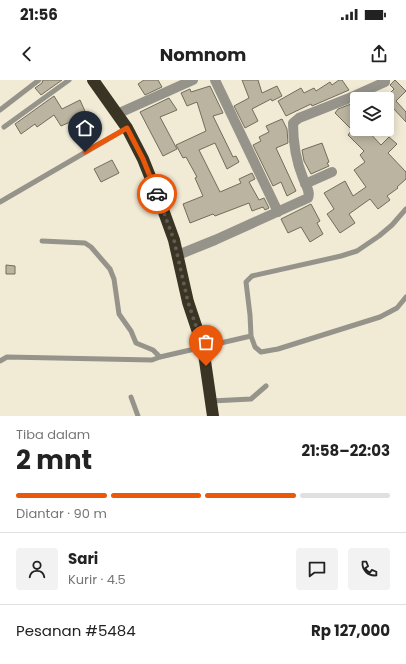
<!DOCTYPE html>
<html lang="id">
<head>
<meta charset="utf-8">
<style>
	:root { --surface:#fff; --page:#f2f2f2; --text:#222; --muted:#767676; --line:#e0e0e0; --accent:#ea580c }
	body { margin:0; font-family:Poppins,sans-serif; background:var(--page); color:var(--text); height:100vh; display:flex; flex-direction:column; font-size:15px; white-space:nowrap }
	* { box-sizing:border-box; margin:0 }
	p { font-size:13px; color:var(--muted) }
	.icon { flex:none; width:22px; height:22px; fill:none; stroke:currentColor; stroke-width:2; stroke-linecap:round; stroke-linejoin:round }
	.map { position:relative; height:336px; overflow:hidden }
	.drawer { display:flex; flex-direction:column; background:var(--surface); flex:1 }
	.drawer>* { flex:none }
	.tools { position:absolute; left:350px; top:12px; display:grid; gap:8px }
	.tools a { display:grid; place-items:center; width:44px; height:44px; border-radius:4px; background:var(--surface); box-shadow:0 2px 10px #0003; font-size:20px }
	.pin { position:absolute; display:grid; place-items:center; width:34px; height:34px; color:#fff; margin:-41px -17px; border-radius:50% 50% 50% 0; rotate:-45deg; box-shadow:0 0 4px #0007 }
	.pin .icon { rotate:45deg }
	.courier { position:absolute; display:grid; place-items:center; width:40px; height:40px; margin:-20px; border:3px solid #ea580c; border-radius:50%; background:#fff; color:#222; box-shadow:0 1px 5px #0007 }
	.summary em { font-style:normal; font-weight:700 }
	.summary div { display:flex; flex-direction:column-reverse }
	.summary { display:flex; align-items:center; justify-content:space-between; height:68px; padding:0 16px }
	h1 { font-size:26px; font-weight:700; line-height:30px }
	.bar { display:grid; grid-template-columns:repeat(4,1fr); gap:6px 4px; align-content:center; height:48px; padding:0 16px }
	.bar i { height:5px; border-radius:3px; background:var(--line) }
	.bar .current { background:var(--accent) }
	.bar p { grid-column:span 4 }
	.line { display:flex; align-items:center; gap:10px; padding:0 16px; border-top:1px solid var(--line) }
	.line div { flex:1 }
	.round { display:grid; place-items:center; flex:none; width:42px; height:42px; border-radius:4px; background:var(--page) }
	.status { display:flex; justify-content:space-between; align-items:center; height:28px; padding:0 20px; background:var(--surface); direction:ltr }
	.status svg { height:11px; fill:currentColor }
	header { display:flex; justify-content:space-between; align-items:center; height:52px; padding:0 16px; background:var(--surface); font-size:18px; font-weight:700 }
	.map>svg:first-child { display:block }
	.building { fill:#bab4a0; stroke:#726d5a }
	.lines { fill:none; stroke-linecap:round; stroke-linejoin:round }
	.lane { stroke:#95938a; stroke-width:5 }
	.street { stroke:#95938a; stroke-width:10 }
	.highway { stroke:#393423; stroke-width:12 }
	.done { stroke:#605c50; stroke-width:4; stroke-dasharray:0 7.2 }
	.route { stroke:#ea580c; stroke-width:5 }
</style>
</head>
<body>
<div class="status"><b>21:56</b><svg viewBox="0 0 49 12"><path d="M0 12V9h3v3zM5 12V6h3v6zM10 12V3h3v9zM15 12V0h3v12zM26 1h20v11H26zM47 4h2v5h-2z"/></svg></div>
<header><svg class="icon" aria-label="back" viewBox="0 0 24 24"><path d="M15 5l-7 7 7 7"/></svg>Nomnom<svg class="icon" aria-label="share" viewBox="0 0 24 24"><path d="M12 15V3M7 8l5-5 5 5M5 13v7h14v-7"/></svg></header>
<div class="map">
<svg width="406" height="336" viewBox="0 0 406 336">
	<rect width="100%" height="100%" fill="#f1ead5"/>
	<path class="building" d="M43,0H62L41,15L35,8L42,3Z
		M144,0H158L162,7L145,15L138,4Z
		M242,0H258L262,13L277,6L282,16L272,21L271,19L252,29L258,41L245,48L234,26L249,18Z
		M339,0H342L349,10L312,26L311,24L286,36L278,21L301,8L304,13L314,8L316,11L330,2L332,5Z
		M395,0L406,11L396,21L406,32V42L392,27L387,32V16L394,9L390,5Z
		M210,6L223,33L213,36L233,77L236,76L239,82L227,89L215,63L199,70L220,112L241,103L239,99L252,93L255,99L249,102L259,120L264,118L269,128L265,130L263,127L252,131L249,123L215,136L213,134L190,143L183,124L203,116L195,98L197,97L186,77L183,78L176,65L206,51L197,22L187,26L181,13L190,9L191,12Z
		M54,16L62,29L80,20L92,47L81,53L75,40L61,46L54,35L37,47L35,44L21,54L15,44Z
		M169,18L177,30L160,37L177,69L163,76L140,32Z
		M351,24L357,30V49H366L381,65L389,57L397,64L388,73L406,92V99L397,107L398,108L387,116L390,120L378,129L370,119L349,134L355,143L340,153L327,134L334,129L324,113L345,101L353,116L366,107L354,90L365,82L360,75L364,71L348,55L352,50L335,33L338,29Z
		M282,39L287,49L288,63L276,68L296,111L287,116L281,102L273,106L253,65L261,61L259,57L269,52L266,46Z
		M322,63L329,82L327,83L329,86L311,94L304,81L302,70Z
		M112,80L119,93L101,102L94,89Z
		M311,124L320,141L317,143L323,154L310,162L301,147L288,153L281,139Z
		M6,185L15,186V194H6Z"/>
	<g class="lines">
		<path class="lane" d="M0,30L39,0
			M4,47L69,0
			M0,122L127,48
			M406,129L392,145L379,156L357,171L341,176L252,196L246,202L250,235L251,256L255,267L261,272L278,269L380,237L397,228L406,217
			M42,161L85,163L91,167L110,189L114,199L119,234L131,251L136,263L153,270L160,277
			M0,281L7,277L152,280L160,277L251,256
			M131,317L138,336
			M211,321L251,319L266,306"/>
		<path class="street" d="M215,0L278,132
			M117,34L193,0
			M305,104L332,92
			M178,175L215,160L308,118C311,111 305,105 303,98C296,81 293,62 293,43L299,38L347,19L385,2V0"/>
		<path class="highway" d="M93,0L127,48L143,79L161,124L174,160L188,222L203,267L213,336"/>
	</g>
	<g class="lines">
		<path class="done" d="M157,114L174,160L188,222L203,267L206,286"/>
		<path class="route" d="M85,72L127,48L143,79L157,114"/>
	</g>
</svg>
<div class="tools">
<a><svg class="icon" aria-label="layers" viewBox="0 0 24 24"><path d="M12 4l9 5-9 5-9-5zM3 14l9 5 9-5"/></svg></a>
</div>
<div class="pin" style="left:206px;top:286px;background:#ea580c"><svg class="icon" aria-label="bag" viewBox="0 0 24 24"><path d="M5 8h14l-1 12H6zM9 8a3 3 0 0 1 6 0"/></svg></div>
<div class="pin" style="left:85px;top:72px;background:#1f2937"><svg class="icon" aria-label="home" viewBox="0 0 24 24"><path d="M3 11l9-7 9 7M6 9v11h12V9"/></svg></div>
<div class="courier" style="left:157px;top:114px"><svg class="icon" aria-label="car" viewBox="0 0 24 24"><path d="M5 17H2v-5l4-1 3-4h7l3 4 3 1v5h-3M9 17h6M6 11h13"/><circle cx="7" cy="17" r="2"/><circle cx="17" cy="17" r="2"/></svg></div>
</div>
<section class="drawer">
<div class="summary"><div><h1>2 mnt</h1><p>Tiba dalam</p></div><em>21:58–22:03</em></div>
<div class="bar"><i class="current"></i><i class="current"></i><i class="current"></i><i></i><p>Diantar · 90 m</p></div>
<div class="line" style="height:72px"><a class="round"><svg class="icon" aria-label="person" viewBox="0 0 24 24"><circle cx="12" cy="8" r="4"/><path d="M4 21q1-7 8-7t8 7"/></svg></a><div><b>Sari</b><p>Kurir · 4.5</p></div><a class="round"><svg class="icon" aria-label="chat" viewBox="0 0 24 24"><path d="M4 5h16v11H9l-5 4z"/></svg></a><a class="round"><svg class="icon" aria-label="phone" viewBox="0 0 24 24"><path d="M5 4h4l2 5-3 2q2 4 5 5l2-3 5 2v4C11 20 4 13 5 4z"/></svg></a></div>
<div class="line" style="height:52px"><div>Pesanan #5484</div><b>Rp 127,000</b></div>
</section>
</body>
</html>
